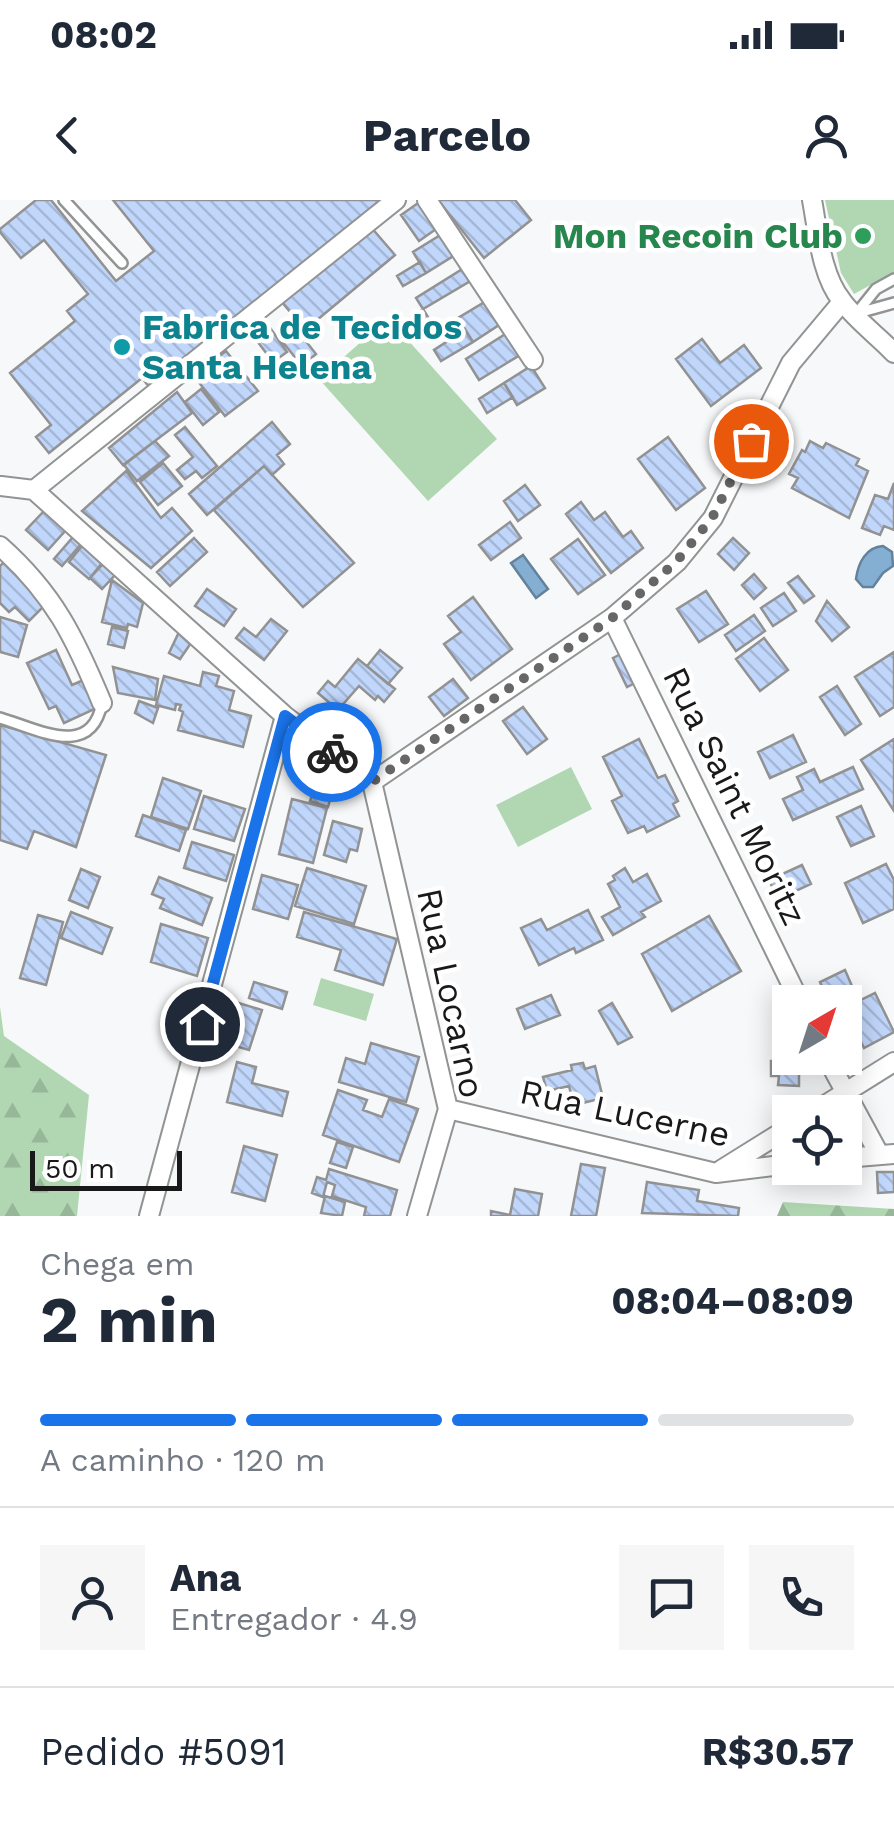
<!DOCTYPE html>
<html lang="pt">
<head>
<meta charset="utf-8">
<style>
	:root { --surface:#fff; --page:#f6f6f7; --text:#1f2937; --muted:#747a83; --line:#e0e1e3; --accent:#1a73e8 }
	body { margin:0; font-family:"Work Sans",sans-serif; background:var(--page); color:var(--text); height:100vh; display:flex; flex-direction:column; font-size:38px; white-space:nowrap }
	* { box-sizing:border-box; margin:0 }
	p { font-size:32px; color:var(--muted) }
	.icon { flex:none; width:55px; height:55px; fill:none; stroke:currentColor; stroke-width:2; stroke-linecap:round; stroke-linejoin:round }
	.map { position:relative; height:1016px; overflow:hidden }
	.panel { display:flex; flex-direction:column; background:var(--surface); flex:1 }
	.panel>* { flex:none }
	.needle { width:65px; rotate:39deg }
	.tools { position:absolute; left:772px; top:785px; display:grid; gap:20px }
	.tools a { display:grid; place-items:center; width:90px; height:90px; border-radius:0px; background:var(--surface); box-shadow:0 5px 25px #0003; font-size:50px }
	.scale { position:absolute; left:30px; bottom:25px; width:152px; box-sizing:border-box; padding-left:10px; border:5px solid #191919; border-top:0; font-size:28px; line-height:35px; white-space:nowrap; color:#191919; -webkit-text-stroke:8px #fff; paint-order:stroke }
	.pin { position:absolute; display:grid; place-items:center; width:85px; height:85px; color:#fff; margin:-42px; border:5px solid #fff; border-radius:50%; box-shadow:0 2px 10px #0007 }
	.courier { position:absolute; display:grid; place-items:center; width:100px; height:100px; margin:-50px; border:8px solid #1a73e8; border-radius:50%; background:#fff; color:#222; box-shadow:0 2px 12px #0007 }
	.headline em { font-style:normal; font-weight:700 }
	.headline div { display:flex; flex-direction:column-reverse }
	.headline { display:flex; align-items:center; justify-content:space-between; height:170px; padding:0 40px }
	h1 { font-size:65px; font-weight:700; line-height:75px }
	.bar { display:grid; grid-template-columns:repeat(4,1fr); gap:15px 10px; align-content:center; height:120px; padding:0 40px }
	.bar i { height:12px; border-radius:8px; background:var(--line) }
	.bar .current { background:var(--accent) }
	.bar p { grid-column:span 4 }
	.line { display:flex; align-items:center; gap:25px; padding:0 40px; border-top:2px solid var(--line) }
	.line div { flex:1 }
	.round { display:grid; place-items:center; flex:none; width:105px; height:105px; border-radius:0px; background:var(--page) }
	.status { display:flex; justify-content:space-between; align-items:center; height:70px; padding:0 50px; background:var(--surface); direction:ltr }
	.status svg { height:28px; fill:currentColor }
	header { display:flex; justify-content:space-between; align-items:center; height:130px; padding:0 40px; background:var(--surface); font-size:45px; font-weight:700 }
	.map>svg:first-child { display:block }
	.forest { fill:url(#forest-firs) }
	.garden { fill:#b0d7b1 }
	.water { fill:#84afd3; stroke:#64829b; stroke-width:2.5 }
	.building { fill:url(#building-back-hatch); stroke:#929293; stroke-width:2.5 }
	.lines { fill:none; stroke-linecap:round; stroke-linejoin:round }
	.service-casing { stroke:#929393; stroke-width:14 }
	.minor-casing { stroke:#929393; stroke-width:22 }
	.service { stroke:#fff; stroke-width:9 }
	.minor { stroke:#fff; stroke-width:18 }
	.done { stroke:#676767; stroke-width:10; stroke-dasharray:0 18 }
	.route { stroke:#1a73e8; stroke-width:12 }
	.leisure-dot { fill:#2e9e5b; stroke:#fff; stroke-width:4 }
	.culture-dot { fill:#0f9aa8; stroke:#fff; stroke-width:4 }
	.labels { text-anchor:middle; stroke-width:9; stroke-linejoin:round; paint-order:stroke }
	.leisure-label { font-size:35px; font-weight:bold; fill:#27864d; stroke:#fff; text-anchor:end }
	.culture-label { font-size:35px; font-weight:bold; fill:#0d838f; stroke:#fff; text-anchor:start }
	.street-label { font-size:35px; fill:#191919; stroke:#fff }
</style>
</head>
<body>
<div class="status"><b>08:02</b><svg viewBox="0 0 49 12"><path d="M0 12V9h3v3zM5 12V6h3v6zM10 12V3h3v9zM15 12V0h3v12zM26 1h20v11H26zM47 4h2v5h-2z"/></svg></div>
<header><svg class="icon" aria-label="back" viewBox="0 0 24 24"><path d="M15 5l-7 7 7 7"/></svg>Parcelo<svg class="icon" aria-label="person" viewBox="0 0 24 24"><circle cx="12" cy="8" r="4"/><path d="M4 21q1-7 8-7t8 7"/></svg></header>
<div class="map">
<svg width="894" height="1016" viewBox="0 0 894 1016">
	<defs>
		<pattern id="forest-firs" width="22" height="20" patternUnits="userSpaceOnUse" patternTransform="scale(2.5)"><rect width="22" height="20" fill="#b0d7b1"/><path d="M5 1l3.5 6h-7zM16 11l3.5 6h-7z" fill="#97b898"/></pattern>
		<pattern id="building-back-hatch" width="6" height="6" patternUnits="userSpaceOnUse" patternTransform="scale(2.5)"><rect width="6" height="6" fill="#c1d6fb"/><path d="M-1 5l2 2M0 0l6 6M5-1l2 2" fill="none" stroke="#a5b7d7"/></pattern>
	</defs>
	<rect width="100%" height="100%" fill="#f7f8f9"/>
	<path class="forest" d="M0,807L4,836L89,895L77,1016H0Z
		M783,1002L894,1009V1016H777Z"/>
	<path class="garden" d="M825,0H894V72L854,94L841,73Z
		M388,118L497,239L428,301L319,179Z
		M571,567L592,609L518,647L496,605Z
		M321,778L374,794L366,821L313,805Z"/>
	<path class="water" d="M883,346L892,352L893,366L883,373L873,387H863L856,379C858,363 866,347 883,346Z
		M523,355L548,389L536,398L511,363Z"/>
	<path class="building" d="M36,0H51L116,81L154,51L113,0H386L150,188L142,178L49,253L36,237L51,225L10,173L75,121L67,111L88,94L44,40L21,58L0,32V29Z
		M438,0H515L531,20L484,58Z
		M421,1L439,27L419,41L401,15Z
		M370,26L395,55L305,130L281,101Z
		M442,34L455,55L426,73L413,52Z
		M420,62L426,73L403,86L397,76Z
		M464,68L472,80L423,109L416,98Z
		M488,100L502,123L473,142L458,118Z
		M423,109L434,127L422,134L411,117Z
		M266,122L287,152L273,162L251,133Z
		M293,125L316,154L302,166L278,136Z
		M465,130L473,142L441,161L434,150Z
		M507,133L520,155L479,180L466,159Z
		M702,139L720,163L744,145L761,168L711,206L676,159Z
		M226,151L258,191L225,216L194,176Z
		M531,166L545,188L517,205L504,183Z
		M504,183L513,197L487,213L479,199Z
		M201,189L219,212L203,225L185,202Z
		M177,192L192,213L123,265L109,248Z
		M272,222L290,244L277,255L284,264L272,275L264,266L207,315L189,294Z
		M185,227L217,266L202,278L196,271L185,279L177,270L193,257L175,235Z
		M668,237L705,288L676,310L638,259Z
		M155,241L169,256L137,281L124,265Z
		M810,241L823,248L826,243L859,259L856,265L868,271L849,318L792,288L798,278L789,274L802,250L805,252Z
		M163,263L182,286L158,305L140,282Z
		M264,266L354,363L303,407L214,310Z
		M126,271L161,318L172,308L192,331L151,368L82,311Z
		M894,283V330L884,326L880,335L862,328L875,295L888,299Z
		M525,285L540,305L518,321L504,301Z
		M581,302L594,320L605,312L623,337L631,331L643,348L611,373L566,314Z
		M45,310L66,330L48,350L26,330Z
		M510,322L521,338L491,360L479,345Z
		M73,337L81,344L62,366L54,359Z
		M194,338L207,352L170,386L157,372Z
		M733,338L749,353L734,370L718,354Z
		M578,339L605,375L578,394L551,359Z
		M82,346L102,363L89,379L69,362Z
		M7,359L49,401L29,421L15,407L9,412L0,403V366Z
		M103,364L115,375L102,389L90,378Z
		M754,374L766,388L754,399L742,385Z
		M798,376L814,396L804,403L788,383Z
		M112,380L143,403L137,427L128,424L127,428L102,422Z
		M207,389L236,409L224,426L195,406Z
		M706,391L728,424L699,442L677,409Z
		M784,393L796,411L773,426L761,408Z
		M473,397L512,449L471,480L444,444L461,432L448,416Z
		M827,401L849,427L832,441L816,421Z
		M754,415L765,431L736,451L725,435Z
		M0,417L27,425L18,457L0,452Z
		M271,419L287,431L264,460L236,438L244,428L256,437Z
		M112,427L128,431L124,448L108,444Z
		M180,430L193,440L180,459L169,453Z
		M764,438L788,470L760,491L736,459Z
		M56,450L72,485L86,479L99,507L64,523L56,506L49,509L27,463Z
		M380,450L402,468L388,484L367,466Z
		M894,452V507L880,516L855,477Z
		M623,453L637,482L627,487L613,458Z
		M358,459L395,489L384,502L378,496L375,500L359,486L338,510L318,493L328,481L335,487Z
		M113,467L158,479L155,500L118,493Z
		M203,472L219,476L216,486L234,491L229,510L251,516L243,547L178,530L183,512L179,510L181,505L176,504L175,510L156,505L164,476L200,486Z
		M453,479L468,498L444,516L429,497Z
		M837,486L861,524L845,535L820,497Z
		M139,501L158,508L153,523L135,513Z
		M523,507L547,539L527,554L503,521Z
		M0,525L106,555L76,647L34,631L27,649L0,640Z
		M793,535L806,562L770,578L758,552Z
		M302,537L330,557L324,568L296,558Z
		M639,539L658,578L665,575L678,601L673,604L679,616L647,632L644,626L628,633L612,601L622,596L603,557Z
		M894,539V611L861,560Z
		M853,567L863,589L793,620L783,599L803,590L797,577L814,569L820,582Z
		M163,578L201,591L188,629L151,617Z
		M315,587L332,593L328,607L310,601Z
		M204,596L245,609L234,641L194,629Z
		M292,599L327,608L313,663L279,654Z
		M861,606L874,636L851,646L837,617Z
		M143,615L186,630L179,651L136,636Z
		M333,621L362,629L357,651L350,649L346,662L324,655Z
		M192,642L234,655L226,681L184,668Z
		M886,664L894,680V709L863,723L845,683Z
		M802,665L811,684L778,699L769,680Z
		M307,668L366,686L354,724L295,706Z
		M625,668L633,682L647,674L661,701L641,712L645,717L613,735L602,717L620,707L608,684L615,680L613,676Z
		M81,669L100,677L88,708L69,700Z
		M262,675L298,685L288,719L253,709Z
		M159,677L212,698L202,725L160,708L164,699L152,694Z
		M588,710L603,740L576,753L574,748L539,765L521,728L541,719L547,730Z
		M71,712L112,728L102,754L61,738Z
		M304,712L397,739L383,785L335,770L341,750L297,737Z
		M38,715L63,722L46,785L20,778Z
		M709,716L741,771L672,811L642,754Z
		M161,724L208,738L197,776L151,762Z
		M845,770L855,793L829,802L820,782Z
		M254,782L287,792L282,809L249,798Z
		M875,793L894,832L864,848L859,838L846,845L845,808Z
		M551,795L560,815L525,829L517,809Z
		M232,801L262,810L249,850L228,844L233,829L223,827Z
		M612,803L632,837L618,844L599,811Z
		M371,843L419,857L406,902L339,882L346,858L365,864Z
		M771,861L799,862V886L778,885L779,876H771Z
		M237,862L256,867L252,883L288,892L282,916L227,902Z
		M583,863L585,869L595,866L603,898L562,908L559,897L571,894L569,886L547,891L543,877L572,870L571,865Z
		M338,890L367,900L363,910L382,917L389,899L418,909L399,962L323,935Z
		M337,942L353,947L346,968L330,963Z
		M244,946L277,955L265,1001L232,992Z
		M581,964L605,968L596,1016H571Z
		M329,969L397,990L390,1016H364L366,1007L332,996L335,985L327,982L323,997L312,993L317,977L326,980Z
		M877,972H894V992L878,993Z
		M647,982L699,990L697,1001L739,1008L738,1016L642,1013Z
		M515,989L542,994L538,1016H491V1011L510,1015Z
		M325,996L345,1002L342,1016L321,1013Z"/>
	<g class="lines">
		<g class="service-casing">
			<path id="service" d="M64,0L122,63
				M858,113L894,103
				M856,114L876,89L894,79
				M0,518C38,529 91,560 102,503"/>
		</g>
		<g class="minor-casing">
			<path id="minor" d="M427,0L533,160
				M812,0C818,32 821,75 842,101C856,120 878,136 894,153
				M1,286L34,290L285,516L372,582
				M34,290L396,0
				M0,346C54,394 75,438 102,503
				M612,418L800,802
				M372,582L612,418L677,362L713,318L791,163L842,102
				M372,582L448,909L417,1016
				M827,858L879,954
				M448,909L716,973L790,964
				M814,912L894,862
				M845,958L894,954
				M721,970L790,927
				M149,1016L285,516"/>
		</g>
		<use href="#service" class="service"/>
		<use href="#minor" class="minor"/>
	</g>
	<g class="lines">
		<path class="done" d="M332,552L372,582L612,418L676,362L712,318L751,241"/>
		<path class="route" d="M202,824L285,516L332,552"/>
	</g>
	<circle class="leisure-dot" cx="863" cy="36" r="10"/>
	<circle class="culture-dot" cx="122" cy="147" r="10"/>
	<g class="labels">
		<g class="leisure-label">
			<text x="843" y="48">Mon Recoin Club</text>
		</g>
		<g class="culture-label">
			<text x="142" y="139">Fabrica de Tecidos<tspan x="142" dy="40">Santa Helena</tspan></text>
		</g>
		<g class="street-label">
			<text transform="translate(735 596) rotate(64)" y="12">Rua Saint Moritz</text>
			<text transform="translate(451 793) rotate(78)" y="12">Rua Locarno</text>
			<text transform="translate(625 913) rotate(12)" y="12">Rua Lucerne</text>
		</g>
	</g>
</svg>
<div class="tools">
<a><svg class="needle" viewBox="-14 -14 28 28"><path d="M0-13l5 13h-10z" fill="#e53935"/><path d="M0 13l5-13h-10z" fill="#747a83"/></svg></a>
<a><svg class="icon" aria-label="locate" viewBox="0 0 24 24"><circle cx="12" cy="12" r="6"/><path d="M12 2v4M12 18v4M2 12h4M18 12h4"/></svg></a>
</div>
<div class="scale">50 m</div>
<div class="pin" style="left:751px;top:241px;background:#ea580c"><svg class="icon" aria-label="bag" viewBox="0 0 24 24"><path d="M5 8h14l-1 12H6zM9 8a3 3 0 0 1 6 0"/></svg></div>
<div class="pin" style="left:202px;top:824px;background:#1f2937"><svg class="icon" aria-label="home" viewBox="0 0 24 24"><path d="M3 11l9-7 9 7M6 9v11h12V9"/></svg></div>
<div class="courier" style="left:332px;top:552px"><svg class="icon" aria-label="bike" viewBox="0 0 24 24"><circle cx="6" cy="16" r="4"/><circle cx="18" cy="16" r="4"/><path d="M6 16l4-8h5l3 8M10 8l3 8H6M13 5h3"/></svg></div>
</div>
<section class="panel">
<div class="headline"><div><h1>2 min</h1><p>Chega em</p></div><em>08:04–08:09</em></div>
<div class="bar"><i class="current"></i><i class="current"></i><i class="current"></i><i></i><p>A caminho · 120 m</p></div>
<div class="line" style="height:180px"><a class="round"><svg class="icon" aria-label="person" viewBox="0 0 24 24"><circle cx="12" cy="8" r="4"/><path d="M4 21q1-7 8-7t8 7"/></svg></a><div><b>Ana</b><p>Entregador · 4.9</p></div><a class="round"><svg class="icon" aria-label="chat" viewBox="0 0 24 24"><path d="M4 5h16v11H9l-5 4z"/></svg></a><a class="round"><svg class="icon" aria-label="phone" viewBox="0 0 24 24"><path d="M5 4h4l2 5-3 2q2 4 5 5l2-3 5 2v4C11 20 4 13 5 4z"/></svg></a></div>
<div class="line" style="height:130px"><div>Pedido #5091</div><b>R$30.57</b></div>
</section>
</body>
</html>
